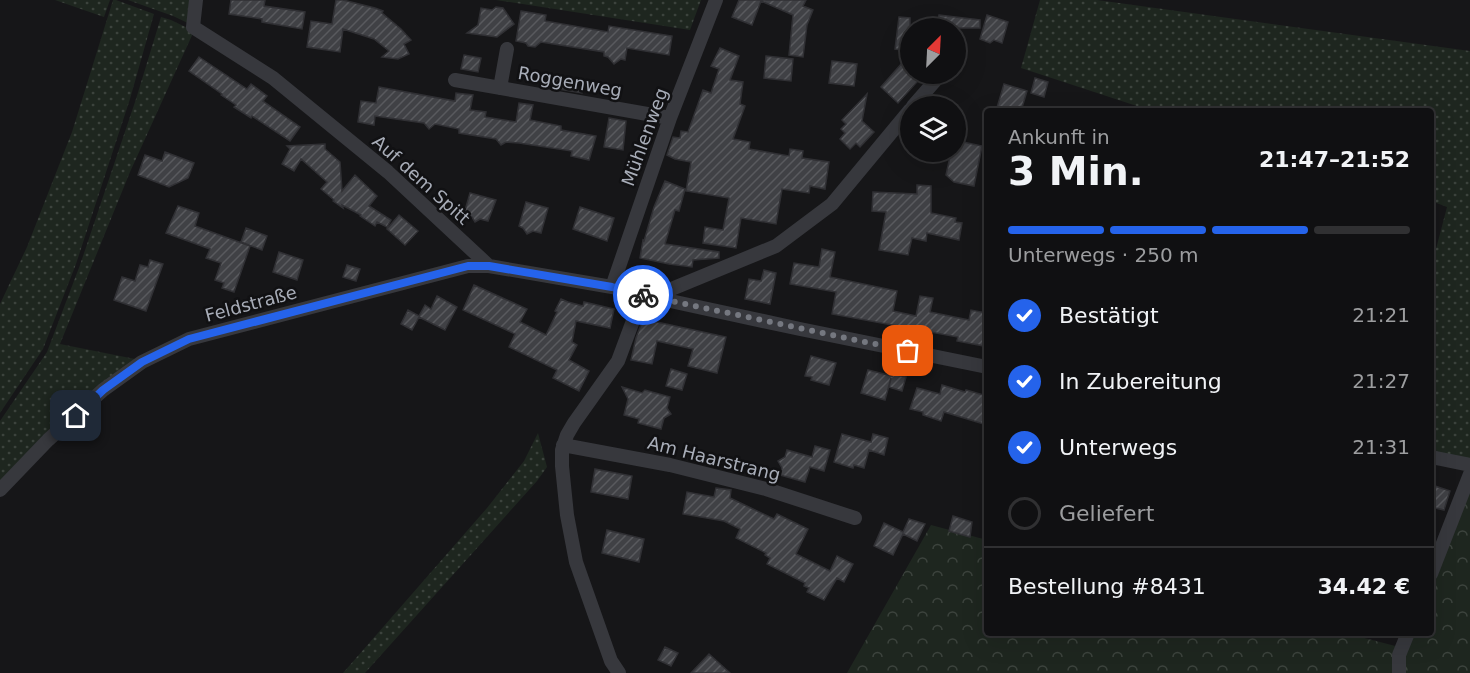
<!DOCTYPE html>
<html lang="de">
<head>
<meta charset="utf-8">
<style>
	:root { --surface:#101012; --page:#1e1e20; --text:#f1f3f6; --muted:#9c9d9f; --line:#303032; --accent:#2563eb }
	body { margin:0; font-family:"DejaVu Sans",sans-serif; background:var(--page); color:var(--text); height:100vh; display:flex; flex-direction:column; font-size:22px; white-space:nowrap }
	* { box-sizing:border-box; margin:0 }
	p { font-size:20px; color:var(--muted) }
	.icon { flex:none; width:33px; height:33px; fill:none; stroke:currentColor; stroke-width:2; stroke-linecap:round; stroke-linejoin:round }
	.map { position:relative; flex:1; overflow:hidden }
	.sheet { position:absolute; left:984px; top:108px; width:450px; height:528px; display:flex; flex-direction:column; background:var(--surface); border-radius:6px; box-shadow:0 6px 24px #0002,0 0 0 2px var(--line) }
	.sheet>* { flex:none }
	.needle { width:39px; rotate:24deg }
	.buttons { position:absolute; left:900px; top:18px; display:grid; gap:12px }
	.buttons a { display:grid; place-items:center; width:66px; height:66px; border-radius:50%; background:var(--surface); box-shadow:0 6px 24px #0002,0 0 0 2px var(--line); font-size:30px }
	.pin { position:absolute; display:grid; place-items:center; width:51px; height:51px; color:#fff; margin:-26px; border-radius:12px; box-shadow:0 3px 9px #0006 }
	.courier { position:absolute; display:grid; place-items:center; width:60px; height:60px; margin:-30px; border:4px solid #2563eb; border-radius:50%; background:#fff; color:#222; box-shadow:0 2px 8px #0007 }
	.head em { font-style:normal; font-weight:700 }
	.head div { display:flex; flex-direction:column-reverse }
	.head { display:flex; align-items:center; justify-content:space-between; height:102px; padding:0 24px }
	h1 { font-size:39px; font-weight:700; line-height:45px }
	.bar { display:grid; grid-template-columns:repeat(4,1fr); gap:9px 6px; align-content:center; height:72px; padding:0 24px }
	.bar i { height:8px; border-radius:4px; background:var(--line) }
	.bar .current { background:var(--accent) }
	.bar p { grid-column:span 4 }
	.line { display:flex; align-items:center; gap:15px; padding:0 24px; border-top:2px solid var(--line) }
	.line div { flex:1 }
	ol { padding:0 24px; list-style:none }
	li { display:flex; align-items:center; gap:18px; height:66px }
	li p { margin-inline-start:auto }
	li .icon { padding:6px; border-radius:50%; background:var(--accent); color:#fff; stroke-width:4 }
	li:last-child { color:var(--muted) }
	li i { width:33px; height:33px; border:3px solid var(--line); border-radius:50% }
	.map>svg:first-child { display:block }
	.grass { fill:url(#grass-dots) }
	.forest { fill:url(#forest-crowns) }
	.building { fill:url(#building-hatch); stroke:#303034; stroke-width:1.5 }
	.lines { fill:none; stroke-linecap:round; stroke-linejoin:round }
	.street { stroke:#37383d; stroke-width:14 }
	.done { stroke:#757880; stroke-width:6; stroke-dasharray:0 10.8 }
	.route { stroke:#2563eb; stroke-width:8 }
	.labels { text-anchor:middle; stroke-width:5; stroke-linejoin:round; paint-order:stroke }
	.street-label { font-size:18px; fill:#a8adb8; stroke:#111113 }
</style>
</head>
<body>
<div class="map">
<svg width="1470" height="673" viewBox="0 0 1470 673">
	<defs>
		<pattern id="grass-dots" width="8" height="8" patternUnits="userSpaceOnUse" patternTransform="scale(1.5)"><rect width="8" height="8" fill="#1e261f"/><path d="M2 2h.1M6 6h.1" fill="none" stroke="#3c433d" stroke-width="1.8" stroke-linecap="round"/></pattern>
		<pattern id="forest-crowns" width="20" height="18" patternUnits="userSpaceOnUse" patternTransform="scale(1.5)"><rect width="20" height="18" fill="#1e261f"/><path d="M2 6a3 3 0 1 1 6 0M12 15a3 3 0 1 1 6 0" fill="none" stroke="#3c433d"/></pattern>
		<pattern id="building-hatch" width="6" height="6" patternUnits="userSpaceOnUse" patternTransform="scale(1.5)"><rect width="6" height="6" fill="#404145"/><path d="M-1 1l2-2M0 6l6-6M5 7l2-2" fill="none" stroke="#595a5e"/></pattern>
	</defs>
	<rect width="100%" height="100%" fill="#161618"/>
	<path class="grass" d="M55,0H110L104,17Z
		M113,0H116L154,14L130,99L76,264L43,349L0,413V304L27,247L72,132Z
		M128,0H194L192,25L173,16Z
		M496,0H701L690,30Z
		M1040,0H1097L1470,51V461L1431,454V268L1447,207L1431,201V111H1152L1021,68Z
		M161,17L171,20L194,31L130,172L60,344L140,360L0,486V421L47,352L80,265L136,99Z
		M538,433L547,467L537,481L365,673H343L487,508L524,461Z"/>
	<path class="forest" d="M1470,491V673H847L931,525L987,540V633H1345L1407,649L1414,633H1431V589Z"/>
	<path class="building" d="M231,0H265L264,6L305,12L302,29L262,22V19L229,14Z
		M336,0H343L375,8L383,11L382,13L401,29L411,40L404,44L409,54L398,59L382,57L389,51L374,39L343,29L340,52L307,47L311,21L332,24Z
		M739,0H806L803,6L813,10L807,25L803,57L789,55L793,15L761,1L752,25L732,17Z
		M496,7L503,8L514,24L497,37L467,33L478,25L481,8L492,10Z
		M521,11L546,15L545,21L608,32L609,26L672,36L669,55L627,48L625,60L621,59L614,64L608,57L604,56V52L541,42L535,47L528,46L526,43L516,41Z
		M939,15L980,20V28H937Z
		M987,15L1008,22L1002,43L994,40L990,43L980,39Z
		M899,17L910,18V51L895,49Z
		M720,48L739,56L730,80L743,82L740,104L745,106L733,139L750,142L749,149L789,156L790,149L803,151L802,158L829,162L825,189L810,186L809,193L782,189L776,224L741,218L736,248L703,243L705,227L723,230L729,198L686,191L691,162L675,159L667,155L673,137L680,138L681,131L688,132L703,90L711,93L719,69L711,66Z
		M910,54V74H924L898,103L881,87Z
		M464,55L481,58L478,72L461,69Z
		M766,56L793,59L791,81L764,78Z
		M199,57L247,89L251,84L267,96L263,101L300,127L290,141L252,116L251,118L234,107L236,105L221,95L222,94L189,71Z
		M832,61L857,64L854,86L829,83Z
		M548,75L584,81L582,93L546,87Z
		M1035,78L1048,82L1044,97L1031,93Z
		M1004,84L1027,91L1021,111H996Z
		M379,87L455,101L456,93L473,95L470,110L486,112L485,117L516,122L519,103L533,105L530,120L561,126V130L596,136L589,160L571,156L572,151L519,143L506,142L501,145L496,139L459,133V129L435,124L429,129L424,123L375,116L374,125L358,122L361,101L376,103Z
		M867,94L862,121L874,132L860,147L856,143L850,149L840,139L845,133L841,129L846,124L842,120Z
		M609,118L626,121L623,150L604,147Z
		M963,142L982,146L974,186L954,182L946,175L951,152H956V143L962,144Z
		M325,144V149L340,162L342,191L355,175L377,196L369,206L391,220L387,227L377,222L375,226L360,216L361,215L342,205L343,208L333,201L334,200L321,189L327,182L301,159L294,171L282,164L290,149L287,146Z
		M165,152L194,163L188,178L169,187L138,175L145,155L162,161Z
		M665,181L685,189L679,211L675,210L665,244L719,252V258L693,260L692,267L669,264L640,258L643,240L644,241L654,207Z
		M917,185L931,186V213L956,218L955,222L962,223L959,240L927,233L926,241L912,238L908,255L879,250L886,212L872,211L873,192L917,194Z
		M470,193L496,200L488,221L480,219L475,222L472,217L464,214Z
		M526,202L548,208L541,233L533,231L527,234L523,228L519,226Z
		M178,206L199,213L195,226L250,246L234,292L222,288L224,283L215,280L221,263L206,258L210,249L166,233Z
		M580,207L614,218L607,241L573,229Z
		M399,215L418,231L405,245L387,229Z
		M246,228L267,236L262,250L241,242Z
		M822,249L835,252L830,277L897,291L893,311L916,316L920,296L933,298L930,312L969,320L971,310L987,313V329L984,346L957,341L958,337L832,314L836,292L790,284L794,263L819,267Z
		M279,252L303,260L297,280L273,272Z
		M150,260L163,264L146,311L114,300L122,277L135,281L140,265L148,267Z
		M347,265L360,269L356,281L343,277Z
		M764,270L776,273L770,304L745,299L749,279L761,281Z
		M474,285L527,309L520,322L546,335L557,312L555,311L561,299L568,302L583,306L584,302L614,309L610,328L576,321L572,342L577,345L569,360L589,371L579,391L553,378L557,370L509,347L515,334L463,310Z
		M437,296L457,307L445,330L419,317L412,330L401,324L408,310L419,316L425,305L431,309Z
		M643,319L726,337L717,373L688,366L693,349L657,341L652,364L631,360L636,338Z
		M811,356L836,363L829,385L811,380L812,377L805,376Z
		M671,369L687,374L682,390L666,386Z
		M868,370L892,376V374L906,377L902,391L889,387L891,378L885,400L861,393Z
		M942,385L965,392L966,390L987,396V425L944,412L941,421L923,415V412L910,409L917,388L940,394Z
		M622,387L642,393L645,390L670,397L667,408L671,414L664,418L661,429L638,423L639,419L624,415L628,399Z
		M842,434L871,442L873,434L888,438L884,455L869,450L864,468L854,465L853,468L834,462Z
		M815,446L830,450L824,471L810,467L805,482L780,475L782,468L778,461L785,457L787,450L812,457Z
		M595,469L632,476L628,499L591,492Z
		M1435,486L1450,491L1444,510L1431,507V500Z
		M716,488L731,490L730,498L774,519L777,514L808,529L796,554L830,571L837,556L853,564L844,582L837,578L824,600L807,592L809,588L804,586L805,583L767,564L770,558L765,555L766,553L736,538L740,529L724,521L683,514L687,492L714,497Z
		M953,516L972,522L970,537L949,531Z
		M909,519L925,524L917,541L903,534L893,555L874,546L884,523L903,532Z
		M607,530L644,539L639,562L602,553Z
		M665,647L678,653L671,666L658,660Z
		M709,654L730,673H691Z"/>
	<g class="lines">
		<path class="street" d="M196,0L193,27L273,78L388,172L489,266
			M455,80L670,118
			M500,88L507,49
			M913,106L941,74
			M612,287L670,118L716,0
			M563,445L670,465L766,489L855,518
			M1431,457L1470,465
			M0,490L48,440L103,390L142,362L189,339L468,266H489L612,287L652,297L800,329L987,367
			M1431,574L1470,474
			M619,673L611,661L576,562L567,515L562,466V450L567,435L574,423L618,361L637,310L652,297L776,246L832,204L910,110
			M1399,673V655L1408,633"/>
	</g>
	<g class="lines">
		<path class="done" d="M643,295L908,351"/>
		<path class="route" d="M76,416L103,390L142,362L189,339L468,266H489L612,287L643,295"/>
	</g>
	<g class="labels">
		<g class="street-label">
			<text transform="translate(570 82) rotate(10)" y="6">Roggenweg</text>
			<text transform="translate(645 137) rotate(-70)" y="6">Mühlenweg</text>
			<text transform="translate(421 180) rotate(42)" y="6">Auf dem Spitt</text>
			<text transform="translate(251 304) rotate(-15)" y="6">Feldstraße</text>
			<text transform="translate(714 459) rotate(14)" y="6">Am Haarstrang</text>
		</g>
	</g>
</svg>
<div class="buttons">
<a><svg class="needle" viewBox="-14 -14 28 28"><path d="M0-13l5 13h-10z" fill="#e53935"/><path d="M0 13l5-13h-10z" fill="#9c9d9f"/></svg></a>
<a><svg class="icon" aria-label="layers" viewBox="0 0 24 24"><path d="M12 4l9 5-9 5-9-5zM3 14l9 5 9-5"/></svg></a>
</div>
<div class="pin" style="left:908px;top:351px;background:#ea580c"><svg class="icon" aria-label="bag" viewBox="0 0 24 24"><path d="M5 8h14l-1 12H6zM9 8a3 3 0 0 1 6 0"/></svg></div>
<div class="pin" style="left:76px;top:416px;background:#1f2937"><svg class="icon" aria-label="home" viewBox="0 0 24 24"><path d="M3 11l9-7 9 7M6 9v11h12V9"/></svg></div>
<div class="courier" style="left:643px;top:295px"><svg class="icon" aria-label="bike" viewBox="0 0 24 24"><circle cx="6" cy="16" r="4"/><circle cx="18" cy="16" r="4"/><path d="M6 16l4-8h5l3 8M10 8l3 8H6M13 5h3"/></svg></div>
<section class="sheet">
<div class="head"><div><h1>3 Min.</h1><p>Ankunft in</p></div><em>21:47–21:52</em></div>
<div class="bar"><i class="current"></i><i class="current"></i><i class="current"></i><i></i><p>Unterwegs · 250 m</p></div>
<ol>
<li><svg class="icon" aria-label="check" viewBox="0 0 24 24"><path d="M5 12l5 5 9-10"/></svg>Bestätigt<p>21:21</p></li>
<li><svg class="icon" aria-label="check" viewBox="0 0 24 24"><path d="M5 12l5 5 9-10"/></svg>In Zubereitung<p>21:27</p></li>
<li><svg class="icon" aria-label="check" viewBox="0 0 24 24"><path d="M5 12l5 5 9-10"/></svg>Unterwegs<p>21:31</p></li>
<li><i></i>Geliefert</li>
</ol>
<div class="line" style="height:78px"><div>Bestellung #8431</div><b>34.42 €</b></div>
</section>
</div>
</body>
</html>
